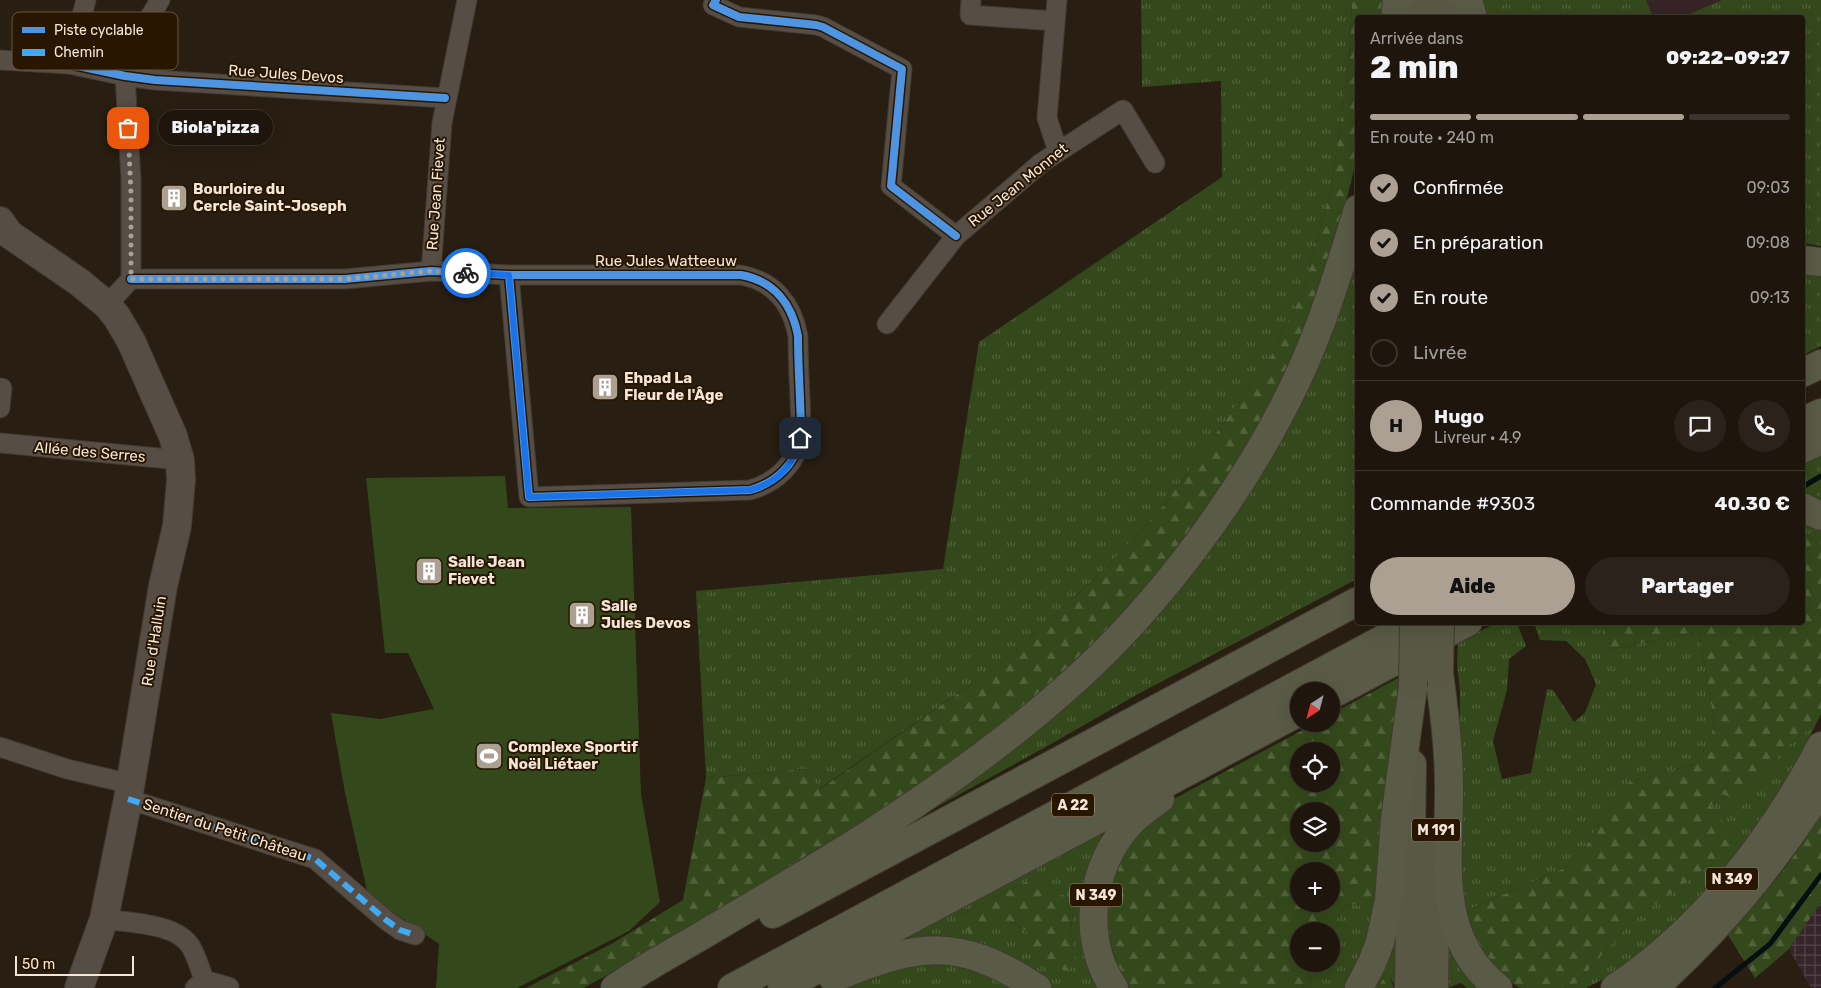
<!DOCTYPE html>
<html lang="fr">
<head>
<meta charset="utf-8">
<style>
	:root { --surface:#1e160d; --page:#2b231b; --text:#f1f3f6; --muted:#a19f9d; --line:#3c352e; --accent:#aca092 }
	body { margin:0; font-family:Rubik,sans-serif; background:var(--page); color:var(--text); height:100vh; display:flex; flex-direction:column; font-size:19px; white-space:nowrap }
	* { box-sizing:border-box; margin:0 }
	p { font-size:16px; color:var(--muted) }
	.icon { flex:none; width:28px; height:28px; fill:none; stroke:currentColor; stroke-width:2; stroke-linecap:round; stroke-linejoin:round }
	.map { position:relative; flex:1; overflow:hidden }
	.side { position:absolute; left:1355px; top:15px; width:450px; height:610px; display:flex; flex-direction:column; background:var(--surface); border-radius:5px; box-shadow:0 5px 20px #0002,0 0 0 1px var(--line) }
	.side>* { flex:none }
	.needle { width:32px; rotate:216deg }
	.fabs { position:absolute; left:1290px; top:682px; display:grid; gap:10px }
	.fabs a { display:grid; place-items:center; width:50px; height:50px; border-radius:50%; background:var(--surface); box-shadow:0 5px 20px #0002,0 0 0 1px var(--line); font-size:25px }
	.scale { position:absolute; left:15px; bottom:12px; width:119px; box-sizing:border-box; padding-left:5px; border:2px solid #f3e6d8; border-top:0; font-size:14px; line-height:18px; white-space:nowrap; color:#f3e6d8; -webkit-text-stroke:4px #281600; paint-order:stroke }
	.pin { position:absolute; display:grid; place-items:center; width:42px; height:42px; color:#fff; margin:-21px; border-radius:10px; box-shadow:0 2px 8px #0006 }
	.courier { position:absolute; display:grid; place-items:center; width:50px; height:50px; margin:-25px; border:4px solid #1a73e8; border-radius:50%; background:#fff; color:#222; box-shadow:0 1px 6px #0007 }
	.bubble { position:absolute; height:35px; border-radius:18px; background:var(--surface); box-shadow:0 5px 20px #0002,0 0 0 1px var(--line); font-size:16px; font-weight:800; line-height:35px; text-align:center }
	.headline em { font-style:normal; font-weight:800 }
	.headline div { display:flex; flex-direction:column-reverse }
	.headline { display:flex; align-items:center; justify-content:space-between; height:85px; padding:0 15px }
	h1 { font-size:32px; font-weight:800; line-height:38px }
	.bar { display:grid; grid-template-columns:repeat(4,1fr); gap:8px 5px; align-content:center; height:60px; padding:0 15px }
	.bar i { height:6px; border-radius:4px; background:var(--line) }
	.bar .selected { background:var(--accent) }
	.bar p { grid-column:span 4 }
	.line { display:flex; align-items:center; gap:12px; padding:0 15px; border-top:1px solid var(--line) }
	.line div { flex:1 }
	.round { display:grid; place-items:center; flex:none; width:52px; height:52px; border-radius:26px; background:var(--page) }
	ol { padding:0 15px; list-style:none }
	li { display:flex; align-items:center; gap:15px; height:55px }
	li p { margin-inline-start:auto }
	li .icon { padding:5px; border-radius:50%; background:var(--accent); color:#111; stroke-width:4 }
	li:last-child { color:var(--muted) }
	li i { width:28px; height:28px; border:2px solid var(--line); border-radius:50% }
	.primary-button { display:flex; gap:10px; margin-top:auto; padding:10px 15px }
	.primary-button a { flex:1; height:58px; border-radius:30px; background:var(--accent); color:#111; font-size:20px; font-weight:800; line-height:58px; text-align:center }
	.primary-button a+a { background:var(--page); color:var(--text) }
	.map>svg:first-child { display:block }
	.commercial { fill:#362426 }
	.industrial { fill:url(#industrial-grid) }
	.grass { fill:url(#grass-tufts); fill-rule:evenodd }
	.forest { fill:url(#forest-firs); fill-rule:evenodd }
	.pitch { fill:#34491b }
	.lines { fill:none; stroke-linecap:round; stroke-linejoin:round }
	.stream { stroke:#050e10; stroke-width:5 }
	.minor-casing { stroke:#423a31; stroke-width:21 }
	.secondary-casing { stroke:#423a31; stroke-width:30 }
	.trunk-casing { stroke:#423a31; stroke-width:30 }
	.motorway-casing { stroke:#423a31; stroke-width:30 }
	.minor { stroke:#564e44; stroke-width:19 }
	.secondary { stroke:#564e44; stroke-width:28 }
	.trunk { stroke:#585844; stroke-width:28 }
	.motorway { stroke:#595b46; stroke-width:28 }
	.trunk-bridge-casing { stroke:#423a31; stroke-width:30; stroke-linecap:butt }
	.trunk-bridge { stroke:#585844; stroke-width:28 }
	.quiet { stroke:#3fa9f5; stroke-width:6; stroke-dasharray:12 6; stroke-linecap:butt }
	.cycleway-casing { stroke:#281600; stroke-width:11 }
	.cycleway { stroke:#4d94e3; stroke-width:8 }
	.done { stroke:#aca092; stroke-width:5; stroke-dasharray:0 9 }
	.route { stroke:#1a73e8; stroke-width:6 }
	.labels { text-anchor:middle; stroke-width:4; stroke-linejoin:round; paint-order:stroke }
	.shield { fill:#281600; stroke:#b6a897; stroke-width:1 }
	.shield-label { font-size:14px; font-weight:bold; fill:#f3e6d8 }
	.street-label { font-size:15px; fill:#f3e6d8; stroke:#281600 }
	.poi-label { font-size:15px; font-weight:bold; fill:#f3e6d8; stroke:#281600; text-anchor:start }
	.key { fill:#281600; stroke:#655441; stroke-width:1 }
	.key-label { font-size:14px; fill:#f3e6d8 }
</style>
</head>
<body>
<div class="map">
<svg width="1821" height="988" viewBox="0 0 1821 988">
	<defs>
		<pattern id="industrial-grid" width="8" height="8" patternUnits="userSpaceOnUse" patternTransform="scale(1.25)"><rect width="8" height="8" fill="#352429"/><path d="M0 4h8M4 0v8" fill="none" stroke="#534447"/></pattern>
		<pattern id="grass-tufts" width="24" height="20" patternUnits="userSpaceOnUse" patternTransform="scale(1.25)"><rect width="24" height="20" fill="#34491b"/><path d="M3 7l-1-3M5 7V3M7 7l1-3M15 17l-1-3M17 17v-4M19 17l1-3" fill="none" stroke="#52633b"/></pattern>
		<pattern id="forest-firs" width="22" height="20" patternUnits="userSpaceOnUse" patternTransform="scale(1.25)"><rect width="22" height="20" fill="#34491b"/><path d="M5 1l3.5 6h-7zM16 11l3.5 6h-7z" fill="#52633b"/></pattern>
	</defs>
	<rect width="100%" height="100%" fill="#281e11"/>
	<path class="commercial" d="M1646,0H1722L1682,17L1653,18Z"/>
	<path class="industrial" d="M1821,902V988H1811L1789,949Z"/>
	<path class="grass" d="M1141,0H1352L1349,63L1331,190L1303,289L1268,362L1161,509L1107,567L1005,661L819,789L805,769L706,778L696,591L943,569L979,342L1222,177L1221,81L1142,87Z
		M1478,0H1646L1653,17H1483Z
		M1722,0H1821V246L1803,243L1802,18L1682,17Z
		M1357,250V579L1138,694L1051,744L931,810L929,807L1085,686Z
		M1802,271L1821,273V346L1803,355Z
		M1821,449V506L1803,496V459Z
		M1802,519L1821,530V546L1803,531Z
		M1497,623H1517L1526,646L1509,659L1507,690L1493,741L1502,779L1531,773L1547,689L1553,690L1574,722L1585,713L1596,684L1585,659L1566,641L1540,640L1534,623H1603V651L1699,631L1715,727L1698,763L1627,783L1574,864L1463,912L1458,852L1460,691L1457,663L1458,642Z
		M1817,722L1783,791L1746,842L1692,907L1648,948L1617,972L1586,988H1564L1577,983L1632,921L1739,843L1711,806L1723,794L1736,801L1793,741Z
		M1099,830L1107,843L1106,988H1051L1011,963L903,944L900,936ZM1037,876L1074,903L1071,930L1076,964L1009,920L959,916Z
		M1347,904L1377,907C1369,936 1361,963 1345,988H1303L1311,979L1303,964H1331V931H1327Z
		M1392,937L1397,938L1396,988L1390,977H1384L1378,988H1370Z
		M1447,940L1483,988H1467L1461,983L1447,988Z
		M953,962L1018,988H839L892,965Z"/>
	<path class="forest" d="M1352,0H1385L1383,17L1358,18L1357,157L1335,248L1291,363L1248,450L1171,559L1102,636L1061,676L944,772L734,907L583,988H526L613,943L683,900L706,778L805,769L820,789L1005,661L1107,567L1161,509L1268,362L1303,289L1331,190L1349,63Z
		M1803,531L1821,546V714L1817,722L1793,741L1736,802L1723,794L1711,806L1740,843L1632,921L1577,983L1564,988H1523L1518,987L1494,971L1475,943L1463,912L1574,864L1627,783L1698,763L1715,727L1699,631L1603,651V623L1802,622Z
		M1400,677L1377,907L1347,904L1327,931H1299V964H1303L1311,979L1303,988H1130L1120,973L1108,936L1106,892L1121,853L1142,824L1168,802L1314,724H1331V714ZM1299,751H1331V784H1299ZM1299,811H1331V844H1299ZM1299,871H1331V904H1299Z
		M1821,813V902L1789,949L1755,978L1728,935C1762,898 1796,858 1821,813Z
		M1037,876L1074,903L1071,930L1077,964L1065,971L1033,952L1031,934L1009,920L970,935L959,916Z
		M1384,977H1390L1394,988H1378Z"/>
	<path class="pitch" d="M505,476L508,508L631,507L641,794L660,902L629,931L517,988H436L439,944L368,895L345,793L331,713L380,719L434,709L408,653H385L366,478Z"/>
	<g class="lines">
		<path class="stream" d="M1804,486L1821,476
			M1715,988L1770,944L1821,875"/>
		<g class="minor-casing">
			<path id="minor" d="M716,0L713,5L739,17L816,25L823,27L902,69L891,186L956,236
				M971,0L970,15L1055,21
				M1057,0L1047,118L1058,151
				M0,60L69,64L86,0
				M69,64L125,76L155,80L445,98
				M431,271L442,123L467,0
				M131,279H345L431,271L509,275H741C774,281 792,304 798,336C798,357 799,377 800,398C800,411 802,424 800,437C797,464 775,483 750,490L529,497L509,275
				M107,305L131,279V179L125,76L129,59L138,37L160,0
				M887,324L956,236L1041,163L1123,110L1155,163
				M0,388H2L0,408
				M0,443L180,460
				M0,747L67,769L131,784
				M128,799L315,859L386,920L400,930L415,935
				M104,919C130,923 177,923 191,947C197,957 200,969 204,980
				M195,988L204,980L229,987"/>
		</g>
		<g class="secondary-casing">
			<path id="secondary" d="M0,221L9,234L79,282L107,305L117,317L131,341L173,436L180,460L181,480L177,526L163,586L128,799L104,919L79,988"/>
		</g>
		<g class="trunk-casing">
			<path id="trunk" d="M1421,18L1422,0
				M1449,18V0
				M1409,988L1412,764
				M1434,988L1436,852"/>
		</g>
		<g class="motorway-casing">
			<path id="motorway" d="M1468,0L1473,18
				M1395,18L1397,0
				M1802,260L1821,262
				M1802,373L1821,364
				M1802,422L1821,413
				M1802,449L1821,440
				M1802,507L1821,516
				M1439,673C1444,711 1449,748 1449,787C1450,859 1433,936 1498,988
				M1331,695L1468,622
				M773,914L1358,601
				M833,978C917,944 957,935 1037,988
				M615,988C642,969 672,953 701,936C757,903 813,870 868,835C940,788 1010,739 1074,681C1162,602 1245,489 1296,382C1322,327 1340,268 1358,209
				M732,988L1415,622
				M782,988L1299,712
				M1114,988C1080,938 1090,864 1132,821C1141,812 1150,806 1160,799
				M1359,988L1372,963L1380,942L1389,900L1395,819L1413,687
				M1615,988C1704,929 1772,839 1821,746
				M1654,988C1721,927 1772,866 1821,789"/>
		</g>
		<use href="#minor" class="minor"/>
		<use href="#secondary" class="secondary"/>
		<use href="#trunk" class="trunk"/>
		<use href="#motorway" class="motorway"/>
		<g class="trunk-bridge-casing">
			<path id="trunk-bridge" d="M1439,673L1440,622
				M1413,687L1414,622"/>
		</g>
		<use href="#trunk-bridge" class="trunk-bridge"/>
		<path class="quiet" d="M128,799L315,859L386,920L400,930L415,935"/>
		<g class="cycleway-casing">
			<path id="cycleway" d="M716,0L713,5L739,17L816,25L823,27L902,69L891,186L956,236
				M69,64L125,76L155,80L445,98
				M131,279H345L431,271L509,275H741C774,281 792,304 798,336C798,357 799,377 800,398C800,411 802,424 800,437C797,464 775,483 750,490L529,497L509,275"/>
		</g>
		<use href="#cycleway" class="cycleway"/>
	</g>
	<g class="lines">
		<path class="done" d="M128,128L131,193V279H345L431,271L466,273"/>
		<path class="route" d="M466,273L509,275L529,497L750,490C777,483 794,465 800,438"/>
	</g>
	<defs>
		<g id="building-square" transform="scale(1.4375)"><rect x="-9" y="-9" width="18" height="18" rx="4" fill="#aca092" stroke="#281600"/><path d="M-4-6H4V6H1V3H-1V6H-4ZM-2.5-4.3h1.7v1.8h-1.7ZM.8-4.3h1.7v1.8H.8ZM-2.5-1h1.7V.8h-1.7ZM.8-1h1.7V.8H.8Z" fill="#fff"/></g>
		<g id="stadium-square" transform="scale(1.4375)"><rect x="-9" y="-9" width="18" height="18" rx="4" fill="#aca092" stroke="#281600"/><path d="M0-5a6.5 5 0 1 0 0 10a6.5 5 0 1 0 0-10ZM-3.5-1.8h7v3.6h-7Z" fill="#fff"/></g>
	</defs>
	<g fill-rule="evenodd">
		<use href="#building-square" x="174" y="198"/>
		<use href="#building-square" x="605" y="387"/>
		<use href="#building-square" x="429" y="571"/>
		<use href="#building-square" x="582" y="615"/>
		<use href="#stadium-square" x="489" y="756"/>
	</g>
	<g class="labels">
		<g class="shield">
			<rect x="1052" y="793.5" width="42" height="23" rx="4"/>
			<rect x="1412" y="818.5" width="48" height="23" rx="4"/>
			<rect x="1706" y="867.5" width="52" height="23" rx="4"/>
			<rect x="1070" y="883.5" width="52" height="23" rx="4"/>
		</g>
		<g class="shield-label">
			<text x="1073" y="810">A 22</text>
			<text x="1436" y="835">M 191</text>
			<text x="1732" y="884">N 349</text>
			<text x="1096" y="900">N 349</text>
		</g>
		<g class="street-label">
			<text transform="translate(286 74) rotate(4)" y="5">Rue Jules Devos</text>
			<text transform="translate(1018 185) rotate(-39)" y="5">Rue Jean Monnet</text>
			<text transform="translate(436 194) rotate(-86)" y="5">Rue Jean Fievet</text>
			<text x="666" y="266">Rue Jules Watteeuw</text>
			<text transform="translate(90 452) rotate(5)" y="5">Allée des Serres</text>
			<text transform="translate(154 641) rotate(-81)" y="5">Rue d'Halluin</text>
			<text transform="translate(225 830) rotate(18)" y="5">Sentier du Petit Château</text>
		</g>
		<g class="poi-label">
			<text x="193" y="194">Bourloire du<tspan x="193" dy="17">Cercle Saint-Joseph</tspan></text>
			<text x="624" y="383">Ehpad La<tspan x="624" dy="17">Fleur de l'Âge</tspan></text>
			<text x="448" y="567">Salle Jean<tspan x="448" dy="17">Fievet</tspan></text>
			<text x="601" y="611">Salle<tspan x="601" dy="17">Jules Devos</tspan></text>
			<text x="508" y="752">Complexe Sportif<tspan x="508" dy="17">Noël Liétaer</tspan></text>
		</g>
	</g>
	<rect x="12" y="12" width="166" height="58" rx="8" class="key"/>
	<rect x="22" y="27" width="23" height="6" fill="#4d94e3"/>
	<rect x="22" y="49" width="23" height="7" fill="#3fa9f5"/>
	<g class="key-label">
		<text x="54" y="35">Piste cyclable</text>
		<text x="54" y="57">Chemin</text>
	</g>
</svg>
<div class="fabs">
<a><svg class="needle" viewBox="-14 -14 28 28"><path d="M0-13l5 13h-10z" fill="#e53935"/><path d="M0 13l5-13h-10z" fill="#a19f9d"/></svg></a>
<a><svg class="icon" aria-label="locate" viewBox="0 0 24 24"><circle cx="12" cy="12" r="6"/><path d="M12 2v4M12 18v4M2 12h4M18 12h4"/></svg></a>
<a><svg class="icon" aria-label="layers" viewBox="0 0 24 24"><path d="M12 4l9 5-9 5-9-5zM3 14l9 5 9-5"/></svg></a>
<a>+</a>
<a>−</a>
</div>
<div class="scale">50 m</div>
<div class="pin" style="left:128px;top:128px;background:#ea580c"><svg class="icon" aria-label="bag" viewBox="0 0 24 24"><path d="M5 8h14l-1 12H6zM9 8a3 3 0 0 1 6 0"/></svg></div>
<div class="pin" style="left:800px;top:438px;background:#1f2937"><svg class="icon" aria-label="home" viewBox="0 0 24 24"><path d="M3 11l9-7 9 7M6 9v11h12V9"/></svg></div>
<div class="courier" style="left:466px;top:273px"><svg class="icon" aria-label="bike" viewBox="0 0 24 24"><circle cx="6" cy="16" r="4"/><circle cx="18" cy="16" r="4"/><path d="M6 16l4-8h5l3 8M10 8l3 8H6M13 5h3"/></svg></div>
<div class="bubble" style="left:158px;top:110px;width:115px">Biola'pizza</div>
<section class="side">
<div class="headline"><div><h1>2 min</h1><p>Arrivée dans</p></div><em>09:22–09:27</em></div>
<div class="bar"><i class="selected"></i><i class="selected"></i><i class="selected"></i><i></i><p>En route · 240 m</p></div>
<ol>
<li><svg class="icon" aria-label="check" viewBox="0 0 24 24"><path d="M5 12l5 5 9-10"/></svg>Confirmée<p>09:03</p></li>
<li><svg class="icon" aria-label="check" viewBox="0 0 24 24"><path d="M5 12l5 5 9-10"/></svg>En préparation<p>09:08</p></li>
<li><svg class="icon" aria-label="check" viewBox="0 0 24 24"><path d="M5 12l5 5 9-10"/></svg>En route<p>09:13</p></li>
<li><i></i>Livrée</li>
</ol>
<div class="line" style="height:90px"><b class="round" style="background:var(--accent);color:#111">H</b><div><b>Hugo</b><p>Livreur · 4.9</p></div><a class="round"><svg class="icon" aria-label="chat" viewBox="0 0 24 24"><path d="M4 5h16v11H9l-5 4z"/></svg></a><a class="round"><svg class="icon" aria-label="phone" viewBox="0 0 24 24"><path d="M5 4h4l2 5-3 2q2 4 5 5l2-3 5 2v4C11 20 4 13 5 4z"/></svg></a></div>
<div class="line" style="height:65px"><div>Commande #9303</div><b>40.30 €</b></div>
<div class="primary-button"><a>Aide</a><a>Partager</a></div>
</section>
</div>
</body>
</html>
